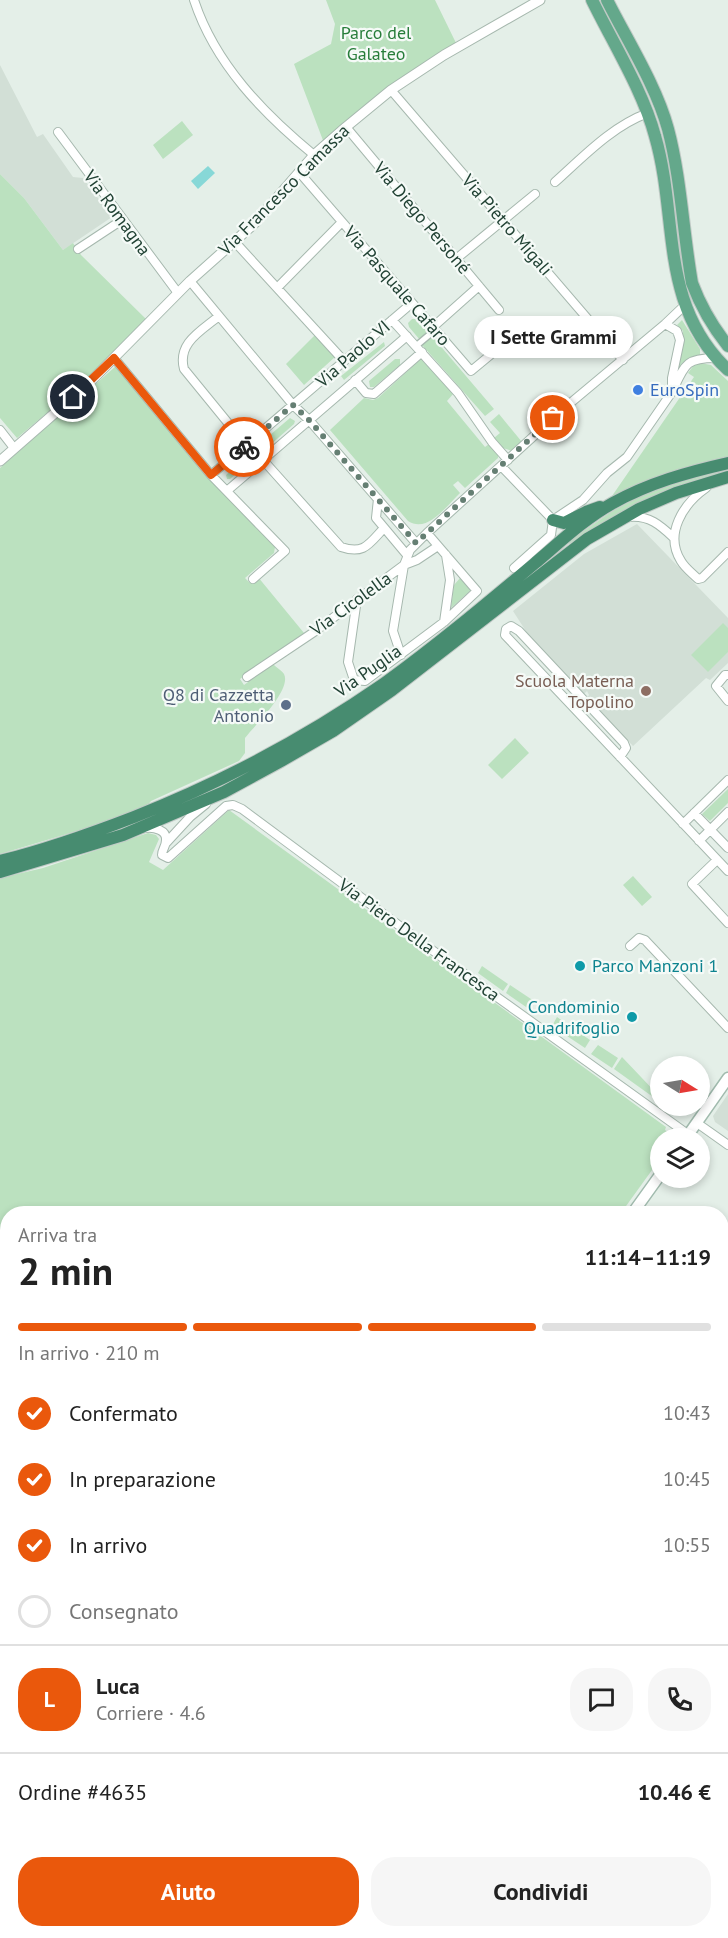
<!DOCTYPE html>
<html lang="it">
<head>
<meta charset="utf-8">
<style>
	:root { --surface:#fff; --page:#f6f6f6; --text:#222; --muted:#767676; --line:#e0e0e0; --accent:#ea580c }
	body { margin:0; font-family:"PT Sans",sans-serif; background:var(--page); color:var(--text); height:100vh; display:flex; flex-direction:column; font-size:22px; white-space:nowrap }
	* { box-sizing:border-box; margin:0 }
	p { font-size:20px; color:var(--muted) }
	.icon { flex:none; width:33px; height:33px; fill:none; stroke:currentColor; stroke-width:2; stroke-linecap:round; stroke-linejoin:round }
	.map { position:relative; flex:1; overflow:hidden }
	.sheet { position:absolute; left:0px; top:1206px; width:729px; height:732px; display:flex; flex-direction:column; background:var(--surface); border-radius:24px 24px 0 0; box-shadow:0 3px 9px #0003 }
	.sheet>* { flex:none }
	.needle { width:39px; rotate:101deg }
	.buttons { position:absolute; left:650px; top:1056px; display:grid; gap:12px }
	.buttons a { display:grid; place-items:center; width:60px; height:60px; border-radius:50%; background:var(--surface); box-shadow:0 3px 9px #0003; font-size:30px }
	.pin { position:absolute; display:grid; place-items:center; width:51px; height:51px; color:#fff; margin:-26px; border:3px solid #fff; border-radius:50%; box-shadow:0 2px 6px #0007 }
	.courier { position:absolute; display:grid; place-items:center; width:60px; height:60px; margin:-30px; border:4px solid #ea580c; border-radius:50%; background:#fff; color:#222; box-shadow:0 2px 8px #0007 }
	.bubble { position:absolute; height:42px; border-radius:21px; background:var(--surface); box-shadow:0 3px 9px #0003; font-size:20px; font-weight:700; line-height:42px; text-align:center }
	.overview em { font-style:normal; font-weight:700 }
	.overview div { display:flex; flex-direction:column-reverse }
	.overview { display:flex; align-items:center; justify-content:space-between; height:102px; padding:0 18px }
	h1 { font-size:39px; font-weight:700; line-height:45px }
	.bar { display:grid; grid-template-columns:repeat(4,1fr); gap:9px 6px; align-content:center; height:72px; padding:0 18px }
	.bar i { height:8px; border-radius:4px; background:var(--line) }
	.bar .selected { background:var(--accent) }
	.bar p { grid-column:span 4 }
	.line { display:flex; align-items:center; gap:15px; padding:0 18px; border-top:2px solid var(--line) }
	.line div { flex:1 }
	.round { display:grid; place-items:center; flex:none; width:63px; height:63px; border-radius:24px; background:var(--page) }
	ol { padding:0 18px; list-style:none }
	li { display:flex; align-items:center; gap:18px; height:66px }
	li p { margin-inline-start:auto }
	li .icon { padding:6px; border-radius:50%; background:var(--accent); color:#fff; stroke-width:4 }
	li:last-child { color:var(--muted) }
	li i { width:33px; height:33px; border:3px solid var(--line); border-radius:50% }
	.button { display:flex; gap:12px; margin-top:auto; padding:12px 18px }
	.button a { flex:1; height:69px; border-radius:24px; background:var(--accent); color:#fff; font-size:24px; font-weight:700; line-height:69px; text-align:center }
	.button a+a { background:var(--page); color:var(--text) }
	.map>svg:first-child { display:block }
	.built { fill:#d2dfd6 }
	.green { fill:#bbe1bf }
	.water { fill:#87d8d7 }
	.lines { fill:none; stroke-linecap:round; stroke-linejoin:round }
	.pedestrian-casing { stroke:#a6b8ae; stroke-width:8 }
	.minor-casing { stroke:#a6b8ae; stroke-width:10 }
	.tertiary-casing { stroke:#a6b8ae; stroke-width:11 }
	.secondary-casing { stroke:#a1bbae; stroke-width:13 }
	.primary-casing { stroke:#c1cac6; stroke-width:14 }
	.trunk-casing { stroke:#c1cac6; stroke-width:14 }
	.pedestrian { stroke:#fff; stroke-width:5 }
	.minor { stroke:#fff; stroke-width:8 }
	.tertiary { stroke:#fff; stroke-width:9 }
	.secondary { stroke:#fff; stroke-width:10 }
	.primary { stroke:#64a88b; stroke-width:12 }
	.trunk { stroke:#478c70; stroke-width:12 }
	.done { stroke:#657f73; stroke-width:6; stroke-dasharray:0 10.8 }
	.route { stroke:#ea580c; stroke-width:8 }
	.shop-dot { fill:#3f7fe0; stroke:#f5faf7; stroke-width:2 }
	.education-dot { fill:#8d6e63; stroke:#f5faf7; stroke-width:2 }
	.service-dot { fill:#5c6f8a; stroke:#f5faf7; stroke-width:2 }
	.culture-dot { fill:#0f9aa8; stroke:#f5faf7; stroke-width:2 }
	.labels { text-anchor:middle; stroke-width:4.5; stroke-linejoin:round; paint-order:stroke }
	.park-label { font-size:18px; fill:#277d3a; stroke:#f5faf7 }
	.street-label { font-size:18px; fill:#214234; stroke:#f5faf7 }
	.shop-label { font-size:18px; fill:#366cbe; stroke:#f5faf7; text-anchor:start }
	.education-label { font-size:18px; fill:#785e54; stroke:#f5faf7; text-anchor:end }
	.service-label { font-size:18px; fill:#4e5e75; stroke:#f5faf7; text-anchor:end }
	.culture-label { font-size:18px; fill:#0d838f; stroke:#f5faf7; text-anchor:start }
</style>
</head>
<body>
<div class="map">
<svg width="728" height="1938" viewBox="0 0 728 1938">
	<rect width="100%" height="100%" fill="#e4efe8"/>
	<path class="built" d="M0,65L37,137L43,134L73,177L83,178L112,217L63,250L24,198L0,174Z
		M637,524L728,618V663L710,680L706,678L633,746L587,698L589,695L587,691L584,694L529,636L513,611L584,554Z
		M728,1094V1131L715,1122L713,1116Z"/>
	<path class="green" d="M326,0H435L456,43L324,143L294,64L331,44L335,24Z
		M182,121L193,135L163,159L153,145Z
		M0,174L24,198L63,250L73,243L81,255L146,319L85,381L17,438L0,418Z
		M412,319H418L429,333L420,340L409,327L408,323Z
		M682,320L700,349V355L682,363L676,375L683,337V331L677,325Z
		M315,335L335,357L304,385L286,364Z
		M432,336L494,409L485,416L422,345Z
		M384,342L385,346L344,380L341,376Z
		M422,358L454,393L447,401L485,447L489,444L498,454V458L465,488L458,481L453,485L460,493C447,505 428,534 408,521L330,430L364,398L373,400L378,398Z
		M395,359H400V365L374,387H370L369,381Z
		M700,363L711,365L728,381V459C687,466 650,479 612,496L694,377L688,373L694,365Z
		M116,366L189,456L275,547L274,553L245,578L250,583L258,577L304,633L240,679L244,685L273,664C276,667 282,671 284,674C292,690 255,725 245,738V753L239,761L151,801L147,806L97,825L0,854V468Z
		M499,414L522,442L512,451L503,448L494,438L500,433L490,422Z
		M290,418L295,421L294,424L269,446L264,440Z
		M260,444L264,449L230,479H227L226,475Z
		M728,467V471C670,489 620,510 569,544L568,542L611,512L651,490Z
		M460,578L471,590L451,608L454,585Z
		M723,623L728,628V652L708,672L691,655Z
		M515,738L529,753L502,779L488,765Z
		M728,789V803L710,821L702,814Z
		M229,810L666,1127L665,1130L675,1137L674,1138H660V1159L621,1213L8,1214V1369L5,1368L0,1382V878L43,868L148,833L156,835L159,839L149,862L163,870Z
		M633,876L652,897L642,906L623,885Z
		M482,966L508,984L503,991L478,973Z
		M510,985L534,1001L529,1009L506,993Z
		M557,1017L590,1040L585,1048L552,1026Z
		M598,1045L618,1058L612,1068L591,1054Z
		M622,1057L660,1097V1102L614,1069Z
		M722,1413H728V1454L722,1444Z
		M722,1582H727L728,1600V1746H722Z
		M722,1768H728V1938H567V1931L722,1930Z"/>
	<path class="water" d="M208,166L215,173L198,189L191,181Z"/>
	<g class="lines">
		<g class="pedestrian-casing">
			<path id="pedestrian" d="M416,346L435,330"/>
		</g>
		<g class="minor-casing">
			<path id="minor" d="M194,0C215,64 263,113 314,155
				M391,90L623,360
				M346,127L499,310
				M58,132L178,293
				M299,172L471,371L500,347
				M555,182C583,157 612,126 648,113
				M234,241L344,361
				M78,249L122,220
				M456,259L535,194
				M190,281L293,405L309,420L416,543
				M277,288L342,222
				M219,316C201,331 177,343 184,369L246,445
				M392,320L458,393L492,442L508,460
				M433,327L479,286
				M114,358L211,475L285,551L253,579
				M355,380L366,393L374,394L422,352
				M674,388C685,364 687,358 715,358
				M0,430L14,448
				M263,460L341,547C364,555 369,544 384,528
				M501,466L553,520
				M211,475L412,303
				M706,488C683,504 664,534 681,561C685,568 692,573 698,579L702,578L728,552
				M228,490L407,336
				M378,499L376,518L407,555
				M629,517C649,515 660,525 674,538
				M553,520L583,500L607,473L627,457L672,392V378L680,340L677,331L665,324
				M514,568L551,535L553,520
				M357,599L348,662L354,680L365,681L444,622L477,591L427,533
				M444,622L450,580L446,555
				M401,655L393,631L404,565L417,560L438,546
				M728,675H725L716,686L728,701
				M247,677L314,632L404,565L410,550L427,533L568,405L665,324L685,305
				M620,757L626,748L624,743L519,631L511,626L506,629L505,635L728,871
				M694,813L728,848
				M683,824L728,780
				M146,828C154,827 167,830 166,840C166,847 162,849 162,855L168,858L226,806L233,805L242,809L451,964L689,1135
				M699,841L728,812
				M166,843L190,817L206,804
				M717,860L692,884L728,923
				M630,946L639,938L645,940L728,1028
				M697,1123L728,1145
				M722,1393L728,1392
				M0,1419L8,1422
				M722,1459L728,1475
				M0,1546L8,1511
				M722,1570L728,1569
				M0,1589L8,1591
				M0,1861L8,1868
				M125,1930L126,1938
				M81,1932L104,1930
				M19,1938L26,1930"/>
		</g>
		<g class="tertiary-casing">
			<path id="tertiary" d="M0,461L88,384L190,281L255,223L314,155L346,127L391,90L444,55L540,0
				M722,1751H728"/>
		</g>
		<g class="secondary-casing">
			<path id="secondary" d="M686,1138L728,1078
				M632,1214L660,1175
				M428,1938L429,1930"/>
		</g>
		<g class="primary-casing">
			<path id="primary" d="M592,0C613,43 643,91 655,136C679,218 658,304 728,370
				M607,0C627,40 656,85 668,129C681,178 683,232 692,283C701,307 712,326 728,346"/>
		</g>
		<g class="trunk-casing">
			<path id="trunk" d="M553,520L564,523L586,512L600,507
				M0,861C45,850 90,834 134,817C223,782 306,738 385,683C436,646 485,605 534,564C559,543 584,519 613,503C649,483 688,472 728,463
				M0,872L123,835L224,792L281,761L333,731L392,690L587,539L639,509L676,493L728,477"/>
		</g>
		<use href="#pedestrian" class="pedestrian"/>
		<use href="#minor" class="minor"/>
		<use href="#tertiary" class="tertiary"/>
		<use href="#secondary" class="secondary"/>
		<use href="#primary" class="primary"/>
		<use href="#trunk" class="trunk"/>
	</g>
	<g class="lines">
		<path class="done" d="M244,447L293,405L309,420L416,543L553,418"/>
		<path class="route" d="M73,397L114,358L211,475L244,447"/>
	</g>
	<circle class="shop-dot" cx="638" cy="390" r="6"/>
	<circle class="education-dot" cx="646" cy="691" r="6"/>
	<circle class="service-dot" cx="286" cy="705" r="6"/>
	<g class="culture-dot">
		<circle cx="580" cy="966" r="6"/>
		<circle cx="632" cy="1017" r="6"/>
	</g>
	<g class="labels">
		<g class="park-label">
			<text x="376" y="39">Parco del<tspan x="376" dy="21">Galateo</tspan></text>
		</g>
		<g class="street-label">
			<text transform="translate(284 190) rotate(-45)" y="6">Via Francesco Camassa</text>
			<text transform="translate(117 213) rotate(54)" y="6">Via Romagna</text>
			<text transform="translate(422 218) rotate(50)" y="6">Via Diego Personé</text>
			<text transform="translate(507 225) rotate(49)" y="6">Via Pietro Migali</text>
			<text transform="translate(397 286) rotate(49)" y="6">Via Pasquale Cafaro</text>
			<text transform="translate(353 354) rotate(-41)" y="6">Via Paolo VI</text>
			<text transform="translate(351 604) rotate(-36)" y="6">Via Cicolella</text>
			<text transform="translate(368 671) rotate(-35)" y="6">Via Puglia</text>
			<text transform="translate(419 940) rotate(36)" y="6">Via Piero Della Francesca</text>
		</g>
		<g class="shop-label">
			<text x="650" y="396">EuroSpin</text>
		</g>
		<g class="education-label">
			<text x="634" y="687">Scuola Materna<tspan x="634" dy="21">Topolino</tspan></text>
		</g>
		<g class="service-label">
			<text x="274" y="701">Q8 di Cazzetta<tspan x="274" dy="21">Antonio</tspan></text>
		</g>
		<g class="culture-label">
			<text x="592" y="972">Parco Manzoni 1</text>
			<text x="620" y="1013" text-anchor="end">Condominio<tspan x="620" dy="21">Quadrifoglio</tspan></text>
		</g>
	</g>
</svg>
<div class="buttons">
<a><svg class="needle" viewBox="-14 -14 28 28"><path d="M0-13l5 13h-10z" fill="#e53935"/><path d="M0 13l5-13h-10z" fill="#767676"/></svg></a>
<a><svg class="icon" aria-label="layers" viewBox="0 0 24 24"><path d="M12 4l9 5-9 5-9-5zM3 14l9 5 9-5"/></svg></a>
</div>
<div class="pin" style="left:553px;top:418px;background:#ea580c"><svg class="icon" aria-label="bag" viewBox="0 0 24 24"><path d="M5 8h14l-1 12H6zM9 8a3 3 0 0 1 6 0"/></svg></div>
<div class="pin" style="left:73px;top:397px;background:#1f2937"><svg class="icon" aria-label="home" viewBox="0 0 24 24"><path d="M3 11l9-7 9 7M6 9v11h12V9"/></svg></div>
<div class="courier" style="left:244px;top:447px"><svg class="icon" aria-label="bike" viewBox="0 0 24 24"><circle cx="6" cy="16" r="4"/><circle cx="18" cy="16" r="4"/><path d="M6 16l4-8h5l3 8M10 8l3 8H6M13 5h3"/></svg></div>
<div class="bubble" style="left:474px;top:316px;width:159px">I Sette Grammi</div>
<section class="sheet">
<div class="overview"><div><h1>2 min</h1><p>Arriva tra</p></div><em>11:14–11:19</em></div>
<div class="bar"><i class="selected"></i><i class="selected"></i><i class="selected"></i><i></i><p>In arrivo · 210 m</p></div>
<ol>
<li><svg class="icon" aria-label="check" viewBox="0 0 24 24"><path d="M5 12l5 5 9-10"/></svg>Confermato<p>10:43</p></li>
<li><svg class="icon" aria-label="check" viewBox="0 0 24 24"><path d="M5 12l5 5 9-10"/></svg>In preparazione<p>10:45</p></li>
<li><svg class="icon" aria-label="check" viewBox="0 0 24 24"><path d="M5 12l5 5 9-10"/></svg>In arrivo<p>10:55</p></li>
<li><i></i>Consegnato</li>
</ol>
<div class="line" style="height:108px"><b class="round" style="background:var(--accent);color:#fff">L</b><div><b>Luca</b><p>Corriere · 4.6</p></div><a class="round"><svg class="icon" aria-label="chat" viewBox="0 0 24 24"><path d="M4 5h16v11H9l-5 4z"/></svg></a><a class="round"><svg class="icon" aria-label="phone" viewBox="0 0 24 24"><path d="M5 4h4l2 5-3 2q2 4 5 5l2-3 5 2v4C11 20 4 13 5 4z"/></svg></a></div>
<div class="line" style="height:78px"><div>Ordine #4635</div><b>10.46 €</b></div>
<div class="button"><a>Aiuto</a><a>Condividi</a></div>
</section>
</div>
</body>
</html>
